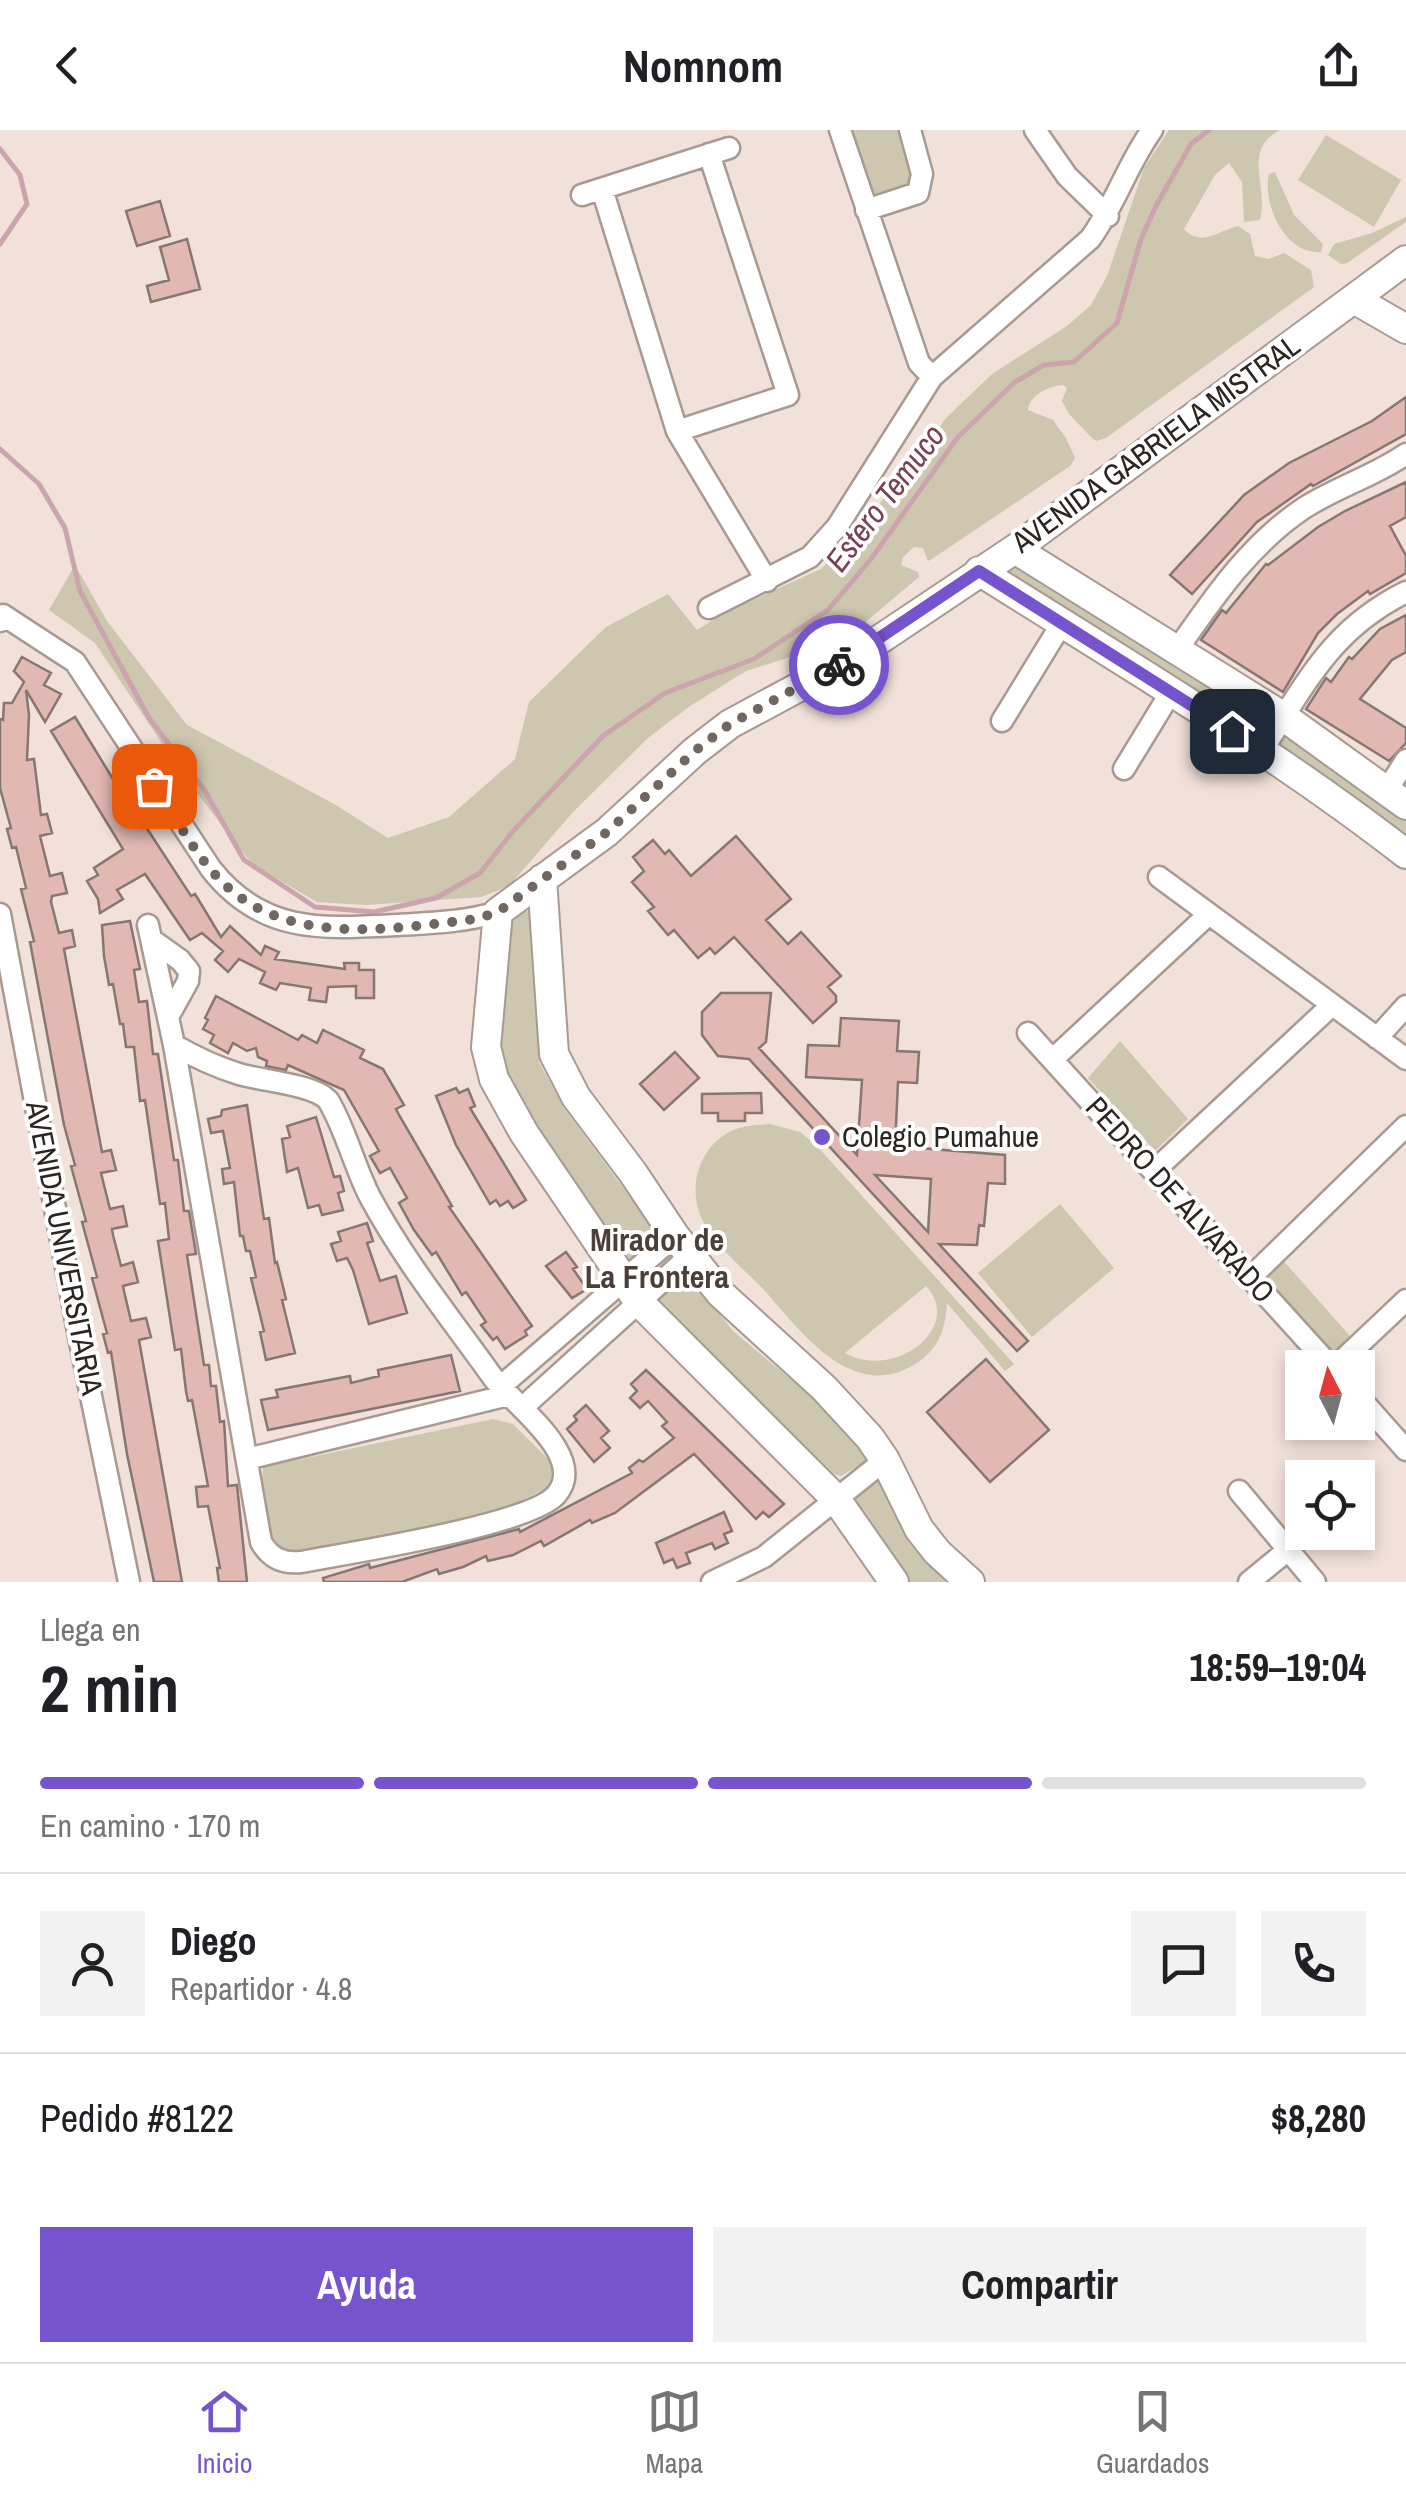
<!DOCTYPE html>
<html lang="es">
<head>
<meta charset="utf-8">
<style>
	:root { --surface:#fff; --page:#f2f2f2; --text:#202124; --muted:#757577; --line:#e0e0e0; --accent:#7654ce }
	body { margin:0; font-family:"Archivo Narrow",sans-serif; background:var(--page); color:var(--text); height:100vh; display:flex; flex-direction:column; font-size:38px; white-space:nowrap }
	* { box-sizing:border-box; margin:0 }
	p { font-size:32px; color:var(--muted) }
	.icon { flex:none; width:55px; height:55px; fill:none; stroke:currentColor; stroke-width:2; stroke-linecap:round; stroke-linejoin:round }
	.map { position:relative; height:1452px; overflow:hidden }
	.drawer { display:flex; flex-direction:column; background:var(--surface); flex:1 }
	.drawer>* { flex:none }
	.needle { width:65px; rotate:354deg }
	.controls { position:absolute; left:1285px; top:1220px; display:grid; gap:20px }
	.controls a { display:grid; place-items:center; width:90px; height:90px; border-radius:0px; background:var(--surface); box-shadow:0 5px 15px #0003; font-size:50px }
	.pin { position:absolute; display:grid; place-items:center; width:85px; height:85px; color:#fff; margin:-42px; border-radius:20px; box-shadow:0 5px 15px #0006 }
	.courier { position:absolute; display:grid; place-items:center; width:100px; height:100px; margin:-50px; border:8px solid #7654ce; border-radius:50%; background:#fff; color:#222; box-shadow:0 2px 12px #0007 }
	.head em { font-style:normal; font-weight:700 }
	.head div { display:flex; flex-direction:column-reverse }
	.head { display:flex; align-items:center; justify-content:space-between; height:170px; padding:0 40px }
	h1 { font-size:65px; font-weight:700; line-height:75px }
	.bar { display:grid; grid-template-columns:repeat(4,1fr); gap:15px 10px; align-content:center; height:120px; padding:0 40px }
	.bar i { height:12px; border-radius:8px; background:var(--line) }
	.bar .current { background:var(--accent) }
	.bar p { grid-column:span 4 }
	.line { display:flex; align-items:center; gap:25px; padding:0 40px; border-top:2px solid var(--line) }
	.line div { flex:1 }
	.round { display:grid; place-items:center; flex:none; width:105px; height:105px; border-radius:0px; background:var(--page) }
	.action { display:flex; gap:20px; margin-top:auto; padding:20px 40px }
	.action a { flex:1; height:115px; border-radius:0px; background:var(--accent); color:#fff; font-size:40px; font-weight:700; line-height:115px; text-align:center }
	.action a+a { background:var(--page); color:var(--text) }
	header { display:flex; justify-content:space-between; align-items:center; height:130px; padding:0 40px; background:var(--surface); font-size:45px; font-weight:700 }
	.menu { display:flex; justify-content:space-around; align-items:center; height:140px; border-top:2px solid var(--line); background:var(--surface); font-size:28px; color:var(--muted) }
	.menu a { display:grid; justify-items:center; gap:5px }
	.menu .current { color:var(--accent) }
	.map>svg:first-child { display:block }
	.green { fill:#ccc7ae; fill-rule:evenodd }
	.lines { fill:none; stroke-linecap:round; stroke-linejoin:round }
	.stream { stroke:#cca4ad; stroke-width:5 }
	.building { fill:#e2b8b3; stroke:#867674; stroke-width:2.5; fill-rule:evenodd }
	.street-casing { stroke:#a89991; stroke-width:25 }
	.secondary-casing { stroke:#a89991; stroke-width:32 }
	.street { stroke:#fff; stroke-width:20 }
	.secondary { stroke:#fff; stroke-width:28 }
	.done { stroke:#706762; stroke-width:10; stroke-dasharray:0 18 }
	.route { stroke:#7654ce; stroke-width:12 }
	.poi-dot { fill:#7654ce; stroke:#fff; stroke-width:4 }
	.labels { text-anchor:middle; stroke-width:8; stroke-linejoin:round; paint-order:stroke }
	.street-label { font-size:30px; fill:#2b2522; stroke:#fff }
	.poi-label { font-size:30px; fill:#2b2522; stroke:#fff; text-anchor:start }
	.water-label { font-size:32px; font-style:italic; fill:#794151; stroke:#fff }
	.neighbourhood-label { font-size:32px; font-weight:bold; fill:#4b3f38; stroke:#fff }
</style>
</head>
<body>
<header><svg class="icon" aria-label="back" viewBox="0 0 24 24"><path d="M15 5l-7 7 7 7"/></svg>Nomnom<svg class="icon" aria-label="share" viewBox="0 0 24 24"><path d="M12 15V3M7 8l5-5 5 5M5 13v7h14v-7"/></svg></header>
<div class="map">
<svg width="1406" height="1452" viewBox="0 0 1406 1452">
	<rect width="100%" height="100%" fill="#f1e1d9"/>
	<path class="green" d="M846,0H901L915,37L914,52L873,70Z
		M1169,0H1280C1241,20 1269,56 1260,90L1244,92L1242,52L1229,33L1215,45L1184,99C1201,118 1220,100 1238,96L1250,104L1255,126L1269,129L1284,123L1311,140L1314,157L1106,308L1096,311L1092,308L1069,284L1062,271L1067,258L1063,255C1049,256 1029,265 1028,280L1053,290L1066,308L1075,328L1070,336L932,429L928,431L923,418L914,417L903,427L901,435L918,442L919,447L857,499L837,504L800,524L746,541L690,576L648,608L573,682L509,756L481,767L366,775L317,772L252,734L183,645L95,513L49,480L75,435L107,491L187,595L334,674L388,708L449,687L515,629L529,572L606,497L668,464L697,500L726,482L821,439L868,390L895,352L910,344L945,289L992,244L1067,196L1091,175L1107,146L1144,38Z
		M1326,5L1401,50L1374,97L1298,50Z
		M1275,42L1294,85L1323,114L1321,122C1285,125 1262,74 1269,44Z
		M1406,87V92L1347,133L1341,134L1328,125L1334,114L1372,103Z
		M1018,432L1266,592L1268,602L1262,607L1011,447L1007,441Z
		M1291,608L1406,691V709L1280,617L1283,609Z
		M522,776L530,784L533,804L539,932L564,978L658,1105L659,1111L634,1133L626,1132L548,1021L497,929L511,781Z
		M1120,911L1188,989L1155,1021L1088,948Z
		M770,994L800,1002L816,1015L1014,1234L1005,1241L947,1173C945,1201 939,1220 912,1236C850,1271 800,1200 764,1160C744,1139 717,1118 703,1091C685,1056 701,1010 739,998C749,995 760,995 770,994ZM926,1156C965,1198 893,1251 845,1223Z
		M1060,1074L1114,1138L1032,1207L978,1143Z
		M1281,1128L1356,1213L1334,1232L1259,1148Z
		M684,1146L691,1148L733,1201L837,1288L872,1328L841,1346L825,1342L653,1175L658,1161Z
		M493,1289L513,1294L554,1335L553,1355L500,1381L287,1425L273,1413L262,1349L263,1337Z
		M877,1348H882L905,1401L948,1452H908L860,1389L852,1367Z"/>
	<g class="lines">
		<path class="stream" d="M0,19L20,45L27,74L0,114
			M0,319L39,354L65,398L80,461L149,588L205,661L244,730L315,777L374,782L436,768L480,743L514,700L603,606L665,563L754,529L828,480L871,429L958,307L1015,252L1044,235L1074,232L1117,193L1141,109L1156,76L1191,14L1209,0"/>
	</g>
	<path class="building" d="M160,71L170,106L137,116L126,81Z
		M187,109L200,159L151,172L147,156L169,150L160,117Z
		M1406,267V304L1313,356L1311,354L1257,392L1192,464L1170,445L1244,365L1289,333L1372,291Z
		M1406,352V387L1390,396L1406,426V443L1370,464L1368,461L1337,484L1318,503L1283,562L1201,510L1222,480L1226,483L1266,434L1268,435L1318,397L1345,381Z
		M1406,485V522L1392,530L1360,569L1406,598V613L1389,631L1306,579L1326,548L1331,552L1349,527L1352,529L1380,499Z
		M22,527L51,543L44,555L61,564L45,592L26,560L29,585L27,630L34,629L41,685L47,684L52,703L40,706L50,746L62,743L67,763L52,766L51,772L59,803L72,800L75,816L64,819L75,879L102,1022L111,1020L116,1040L101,1043L110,1079L123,1076L127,1096L112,1099L113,1105L121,1136L133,1132L138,1152L123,1156L124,1161L131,1191L146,1188L151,1207L139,1210L182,1452H154L127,1324L111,1222L108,1223L103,1204L107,1203L92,1148L97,1147L82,1092L86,1091L71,1036L75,1035L64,995L30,812L34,811L21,759L26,758L16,717L12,718L7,699L11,698L0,658V589L3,590L4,573H12L24,552L14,541Z
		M75,587L143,698L146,697L191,766L195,764L221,807L230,796L261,825L265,816L279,822L275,829L345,839L344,833H359V840H374V868H356V856L328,857L326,872L309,870L311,858L280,853L276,860L260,853L265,842L239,829L228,842L215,830L223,821L202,803L190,810L145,744L117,760L123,769L100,783L98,769L87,751L98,745L94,738L123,719L51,601Z
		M736,706L791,769L766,790L788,814L801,802L841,846L828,857L836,866V872L813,893L734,807L715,824L710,818L698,828L674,800L668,805L648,781L654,777L632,752L644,741L633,727L653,710L665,724L669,720L691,746Z
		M130,791L140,839L134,840L139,872L147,871L153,924H158L174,1030H178L184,1081H189L196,1124L187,1125L204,1235H209L211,1256H216L220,1292L224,1291L228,1356L237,1355L247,1452H219L217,1438H220L208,1376L198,1377L196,1357L208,1356L192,1270L188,1271L186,1261L181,1219L175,1220L158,1111L169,1109L165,1073L160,1074L145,970L140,971L134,917H126L123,894H120L113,854L109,855L104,826L102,795Z
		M721,863H771L766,912L759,918L857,1025L862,950L806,947L808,915L839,916L841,888L899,891L897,921L919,922L917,953L898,952L895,1016L1005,1025V1054L988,1053L984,1096L979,1095L977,1115L939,1114L1028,1211L1017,1221L749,929L718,926L702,905V882ZM875,1045L931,1049L928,1102Z
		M216,866L298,910L302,905L317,913L323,900L364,920L360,928L383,939L404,975L396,979L399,985L452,1076L449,1077L532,1196L525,1201L527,1205L505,1219L497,1207L493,1210L481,1195L486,1192L466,1162L462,1165L436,1122L432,1125L414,1100L399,1073L407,1068L390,1038L380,1043L370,1026L379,1021L344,960L288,935L286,940L266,936L267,931L258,927L256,918L247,921L233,913L228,923L210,913L214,905L203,899L208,890L205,888Z
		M675,922L699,948L664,980L640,954Z
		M456,958L459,963L468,959L475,976L470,978L526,1070L513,1078L508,1071L500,1076L496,1070L490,1074L456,1015L436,966Z
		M761,963L762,983H745V991H718V983H702V964Z
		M247,975L264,1089L269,1088L275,1133L277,1132L286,1169L282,1170L295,1223L266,1230L260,1202L264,1201L251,1148L256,1147L250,1121H246L243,1106H240L234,1052L224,1054L222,1039L230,1038L223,1001L211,1003L208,989L221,986L222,980Z
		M316,987L334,1047L340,1046L344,1061L338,1063L343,1080L322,1085L319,1075L308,1078L298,1038L287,1042L282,1009L290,1007L287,996Z
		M367,1093L373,1111L367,1113L380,1151L396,1146L407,1183L369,1194L353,1140L347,1128L337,1131L331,1114L341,1111L338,1102Z
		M566,1122L577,1137L573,1139L587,1159L572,1168L546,1136Z
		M451,1225L460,1261L268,1300L261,1270L278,1267L276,1260L350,1246L351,1253L379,1246L378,1240Z
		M986,1229L1049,1300L990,1352L927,1282Z
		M646,1240L784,1374L769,1387L763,1382L756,1389L694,1324L615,1383L592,1393L590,1390L544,1416L541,1411L513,1425L488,1431L486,1426L463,1437L439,1444L437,1439L402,1452H324L323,1448L369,1434L370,1438L519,1399L520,1402L632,1343L629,1338L639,1330L643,1332L674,1308L662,1296L667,1292L648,1271L640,1278L630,1268L637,1261L631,1254Z
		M586,1275L609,1301L601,1308L610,1318L594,1332L567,1299L577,1290L574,1286Z
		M724,1382L732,1401L724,1404L728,1413L715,1419L712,1413L686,1423L690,1433L677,1438L673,1429L664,1433L656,1413Z"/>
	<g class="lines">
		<g class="street-casing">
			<path id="street" d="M840,0L919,233L932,247
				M1035,0L1067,46L1108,86
				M602,59L677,301L767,451
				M582,65L729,18
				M866,80L918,63L922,44L910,0
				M677,301L788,265L709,24
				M709,478L810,427L837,397L932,247L1090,109C1115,75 1127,35 1152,0
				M0,491L3,485L75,532L211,739C262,804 323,799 397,795C431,793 465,792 498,782
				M1177,520C1214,467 1249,415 1304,378C1337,357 1374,346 1406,324
				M1002,591L1062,493
				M1262,620C1307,553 1330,500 1406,462
				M1124,639L1171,562
				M1387,660L1406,630
				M1159,747L1406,929
				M0,784L79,1207L129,1452
				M148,795L174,915C195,927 216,937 239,944C262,951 312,954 328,970C346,1000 354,1036 370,1067C405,1132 452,1190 494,1249C514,1275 589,1327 556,1365C529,1395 349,1423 301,1432C283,1434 270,1428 261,1412L174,915
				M152,810L180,830L189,841L188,851L168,887
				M1028,903L1332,1238
				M1377,908L1406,876
				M1053,929L1209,784
				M1155,1040L1332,875
				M1250,1148L1406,996
				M1334,1238L1406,1170
				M500,1257L675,1106
				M1358,1266L1406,1320
				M523,1277L691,1125
				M247,1329L509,1265
				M1239,1361L1315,1452
				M712,1452L764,1427L885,1330
				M1249,1452L1288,1420"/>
		</g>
		<g class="secondary-casing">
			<path id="secondary" d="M1354,169L1406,199
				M1015,419L1284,587L1406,675
				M979,441C1123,532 1271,619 1406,724
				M542,749L554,924L576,967L633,1043L675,1106L721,1164L824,1258L870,1308L885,1330L919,1399L937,1422L970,1452
				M894,1452L836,1369L638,1171L524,1003L494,949L486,917L498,782L607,702L695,621L730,594L849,530L1015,419L1406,130"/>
		</g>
		<use href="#street" class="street"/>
		<use href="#secondary" class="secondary"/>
	</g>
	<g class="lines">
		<path class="done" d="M154,656C175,686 194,723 220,750C287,818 390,799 476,789L498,782L607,702L695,621L730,594L839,535"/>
		<path class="route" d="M839,535L979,441L1232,601"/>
	</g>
	<circle class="poi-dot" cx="822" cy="1007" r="10"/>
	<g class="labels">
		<g class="street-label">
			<text transform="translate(1156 314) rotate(-36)" y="10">AVENIDA GABRIELA MISTRAL</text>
			<text transform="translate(1180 1070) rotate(48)" y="10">PEDRO DE ALVARADO</text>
			<text transform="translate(64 1118) rotate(79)" y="10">AVENIDA UNIVERSITARIA</text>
		</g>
		<g class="poi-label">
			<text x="842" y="1017">Colegio Pumahue</text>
		</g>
		<g class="water-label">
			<text transform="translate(885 368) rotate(-53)" y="11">Estero Temuco</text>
		</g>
		<g class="neighbourhood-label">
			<text x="657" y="1121">Mirador de<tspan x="657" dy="37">La Frontera</tspan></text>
		</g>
	</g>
</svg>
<div class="controls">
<a><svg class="needle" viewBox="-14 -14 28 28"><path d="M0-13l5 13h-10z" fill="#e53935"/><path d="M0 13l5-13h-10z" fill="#757577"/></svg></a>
<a><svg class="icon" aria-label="locate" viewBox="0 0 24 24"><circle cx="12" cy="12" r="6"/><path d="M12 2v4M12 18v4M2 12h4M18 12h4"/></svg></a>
</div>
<div class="pin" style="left:154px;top:656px;background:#ea580c"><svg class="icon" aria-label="bag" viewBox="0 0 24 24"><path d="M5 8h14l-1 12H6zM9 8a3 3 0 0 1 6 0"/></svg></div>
<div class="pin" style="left:1232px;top:601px;background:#1f2937"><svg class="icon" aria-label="home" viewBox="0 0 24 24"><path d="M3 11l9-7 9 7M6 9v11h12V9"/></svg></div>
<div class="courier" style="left:839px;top:535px"><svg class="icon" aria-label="bike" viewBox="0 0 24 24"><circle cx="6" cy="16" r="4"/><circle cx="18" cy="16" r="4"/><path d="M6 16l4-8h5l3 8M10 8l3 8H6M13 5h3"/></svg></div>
</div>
<section class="drawer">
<div class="head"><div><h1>2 min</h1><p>Llega en</p></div><em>18:59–19:04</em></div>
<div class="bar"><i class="current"></i><i class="current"></i><i class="current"></i><i></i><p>En camino · 170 m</p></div>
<div class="line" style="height:180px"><a class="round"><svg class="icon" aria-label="person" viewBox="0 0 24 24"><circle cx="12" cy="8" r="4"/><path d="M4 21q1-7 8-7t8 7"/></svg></a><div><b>Diego</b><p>Repartidor · 4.8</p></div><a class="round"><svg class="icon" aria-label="chat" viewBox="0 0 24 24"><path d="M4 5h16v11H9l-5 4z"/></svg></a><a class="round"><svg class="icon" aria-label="phone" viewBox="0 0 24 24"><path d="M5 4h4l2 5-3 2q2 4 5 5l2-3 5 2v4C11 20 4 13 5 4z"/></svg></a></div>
<div class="line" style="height:130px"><div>Pedido #8122</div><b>$8,280</b></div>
<div class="action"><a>Ayuda</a><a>Compartir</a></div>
</section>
<nav class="menu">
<a class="current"><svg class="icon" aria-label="home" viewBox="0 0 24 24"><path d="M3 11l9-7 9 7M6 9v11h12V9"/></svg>Inicio</a>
<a><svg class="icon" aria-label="map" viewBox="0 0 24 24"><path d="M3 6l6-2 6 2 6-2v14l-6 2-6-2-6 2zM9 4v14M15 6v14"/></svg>Mapa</a>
<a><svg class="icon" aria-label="saved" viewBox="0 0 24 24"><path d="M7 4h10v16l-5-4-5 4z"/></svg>Guardados</a>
</nav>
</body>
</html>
